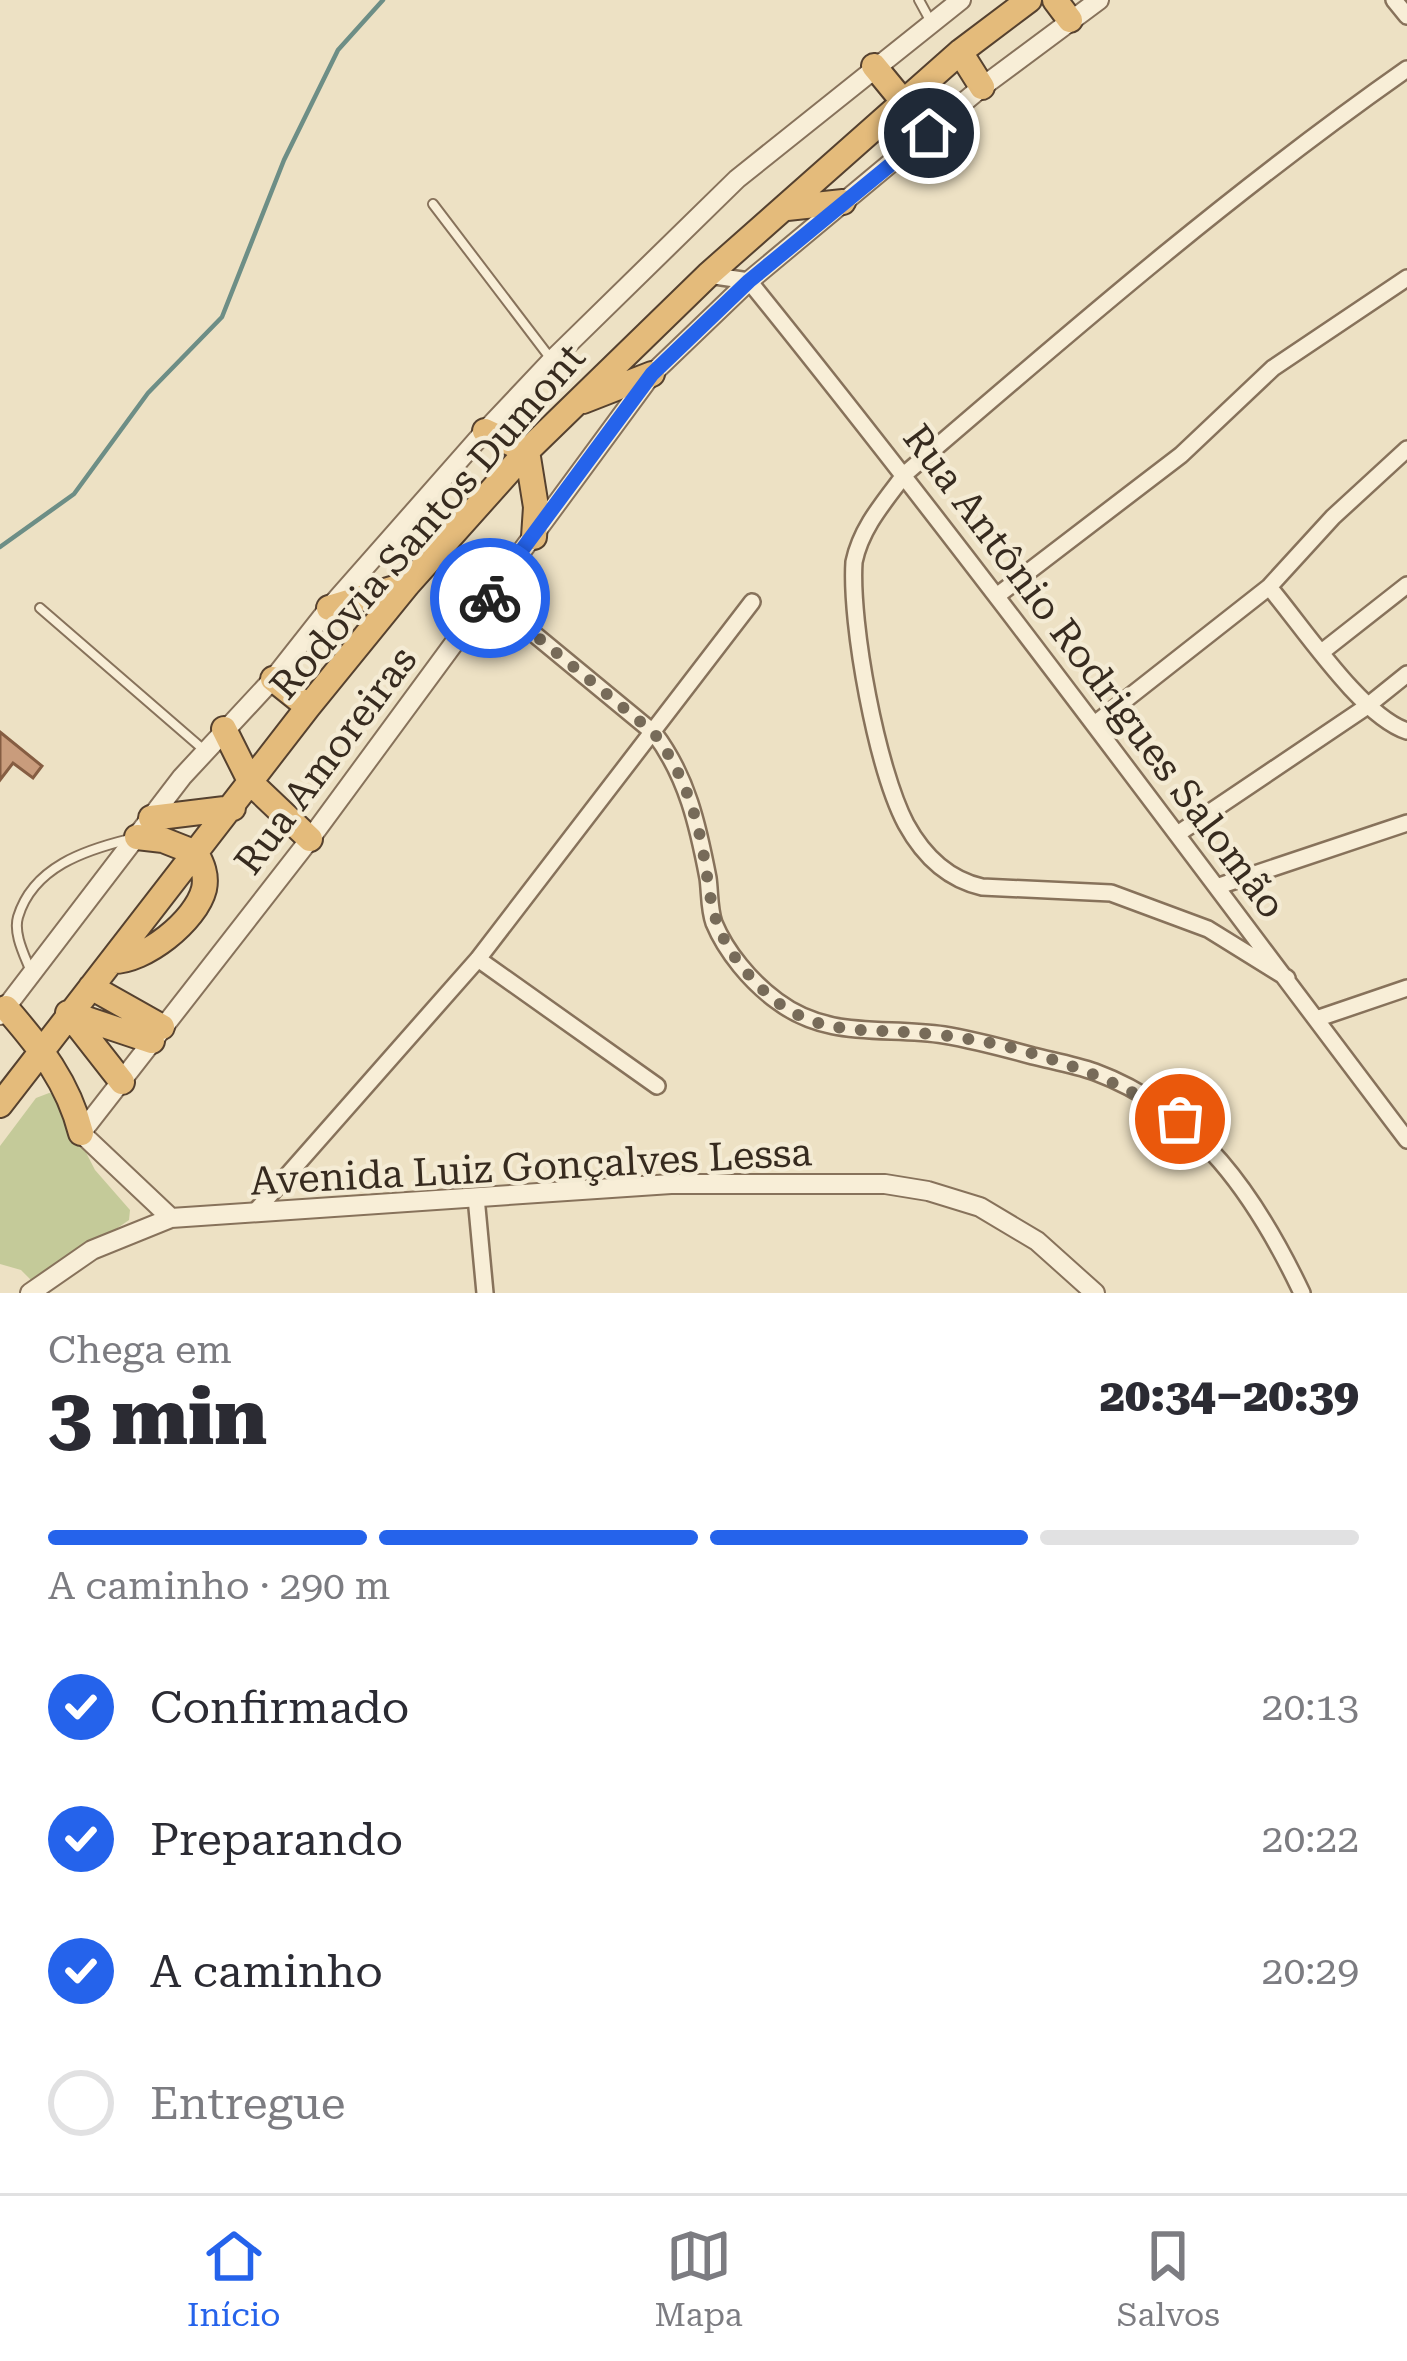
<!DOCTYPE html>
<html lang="pt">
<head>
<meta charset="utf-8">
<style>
	:root { --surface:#fff; --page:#f2f2f3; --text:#2b2b33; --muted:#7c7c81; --line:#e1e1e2; --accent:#2563eb }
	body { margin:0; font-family:"Roboto Serif",serif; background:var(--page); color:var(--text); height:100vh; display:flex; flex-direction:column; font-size:45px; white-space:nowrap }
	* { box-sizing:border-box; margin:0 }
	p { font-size:39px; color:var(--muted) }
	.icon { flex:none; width:66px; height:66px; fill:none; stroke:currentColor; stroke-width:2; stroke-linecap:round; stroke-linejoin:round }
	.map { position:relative; height:1293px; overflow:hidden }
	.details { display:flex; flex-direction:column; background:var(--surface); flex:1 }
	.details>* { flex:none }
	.pin { position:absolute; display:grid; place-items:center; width:102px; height:102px; color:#fff; margin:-51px; border:6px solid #fff; border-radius:50%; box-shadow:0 3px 12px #0007 }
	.courier { position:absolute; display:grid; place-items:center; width:120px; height:120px; margin:-60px; border:9px solid #2563eb; border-radius:50%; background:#fff; color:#222; box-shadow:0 3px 15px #0007 }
	.summary em { font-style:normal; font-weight:800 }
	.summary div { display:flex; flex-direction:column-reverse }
	.summary { display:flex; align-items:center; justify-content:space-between; height:204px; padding:0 48px }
	h1 { font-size:78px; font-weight:800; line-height:90px }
	.bar { display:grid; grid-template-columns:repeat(4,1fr); gap:18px 12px; align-content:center; height:144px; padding:0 48px }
	.bar i { height:15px; border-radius:9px; background:var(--line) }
	.bar .on { background:var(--accent) }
	.bar p { grid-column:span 4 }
	ol { padding:0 48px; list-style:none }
	li { display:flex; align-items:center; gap:36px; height:132px }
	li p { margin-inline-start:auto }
	li .icon { padding:12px; border-radius:50%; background:var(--accent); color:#fff; stroke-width:4 }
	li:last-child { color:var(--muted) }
	li i { width:66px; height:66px; border:6px solid var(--line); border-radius:50% }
	.tabs { display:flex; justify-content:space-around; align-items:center; height:168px; border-top:3px solid var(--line); background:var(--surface); font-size:33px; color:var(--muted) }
	.tabs a { display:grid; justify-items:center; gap:6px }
	.tabs .on { color:var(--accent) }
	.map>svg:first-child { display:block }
	.green { fill:#c4ca99 }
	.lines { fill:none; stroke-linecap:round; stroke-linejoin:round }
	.stream { stroke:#6d8e86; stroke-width:4.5 }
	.building { fill:#c99c7c; stroke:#855d42; stroke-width:3 }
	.service-casing { stroke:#87725b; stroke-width:12 }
	.minor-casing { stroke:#87725b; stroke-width:20 }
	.tertiary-casing { stroke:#87725b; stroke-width:22 }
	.trunk-casing { stroke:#55412f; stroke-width:28 }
	.service { stroke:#f8eed7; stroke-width:8 }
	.minor { stroke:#f8eed7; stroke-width:15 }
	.tertiary { stroke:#f8eed7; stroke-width:18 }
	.trunk { stroke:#e4bb7b; stroke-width:24 }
	.done { stroke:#776b59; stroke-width:12; stroke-dasharray:0 21.6 }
	.route { stroke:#2563eb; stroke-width:15 }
	.labels { text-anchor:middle; stroke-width:9; stroke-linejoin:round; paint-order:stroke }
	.street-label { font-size:39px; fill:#372b1f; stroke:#f4ebd4 }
</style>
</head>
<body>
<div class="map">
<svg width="1407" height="1293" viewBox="0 0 1407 1293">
	<rect width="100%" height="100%" fill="#ede1c4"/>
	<path class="green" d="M49,1093L56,1094L95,1170L130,1210L129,1220L36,1285L21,1270L0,1264V1146L36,1098Z"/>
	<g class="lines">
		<path class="stream" d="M0,547L74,494L148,393L222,317L284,160L338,50L383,0"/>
	</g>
	<path class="building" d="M0,732L42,766L33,778L13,763L0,780Z"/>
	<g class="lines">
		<g class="service-casing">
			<path id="service" d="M919,0L931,22
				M433,204L551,359
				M40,608L204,750
				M31,972C25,956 13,934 18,917C33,867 85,850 130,839"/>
		</g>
		<g class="minor-casing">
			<path id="minor" d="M1394,0L1407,16
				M708,275L749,281C976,562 1189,852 1407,1140
				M1269,587C1303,627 1361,716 1407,731
				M998,595L1181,455L1273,368L1407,278
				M488,596L654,733C687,776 698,826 708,878C710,892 709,909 714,923C726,952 751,982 777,1001C829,1040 884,1026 944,1035C974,1040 1004,1048 1033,1056C1053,1061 1075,1065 1095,1072C1198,1110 1257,1198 1302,1293
				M1323,651L1407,585
				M1096,723L1269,587L1333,517L1407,449
				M1179,833L1366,707L1407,674
				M1219,886L1407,823
				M478,959L657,1086
				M1287,978L1208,929L1111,893L982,887C947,879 923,855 906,824C877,769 850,625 854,562C861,528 884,502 905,474C1069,333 1230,193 1407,69
				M1316,1019L1407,988
				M476,1197L485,1293
				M254,1213L478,959L752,602"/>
		</g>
		<g class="tertiary-casing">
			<path id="tertiary" d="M0,1015L182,777L273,679L329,608L485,431L552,360L737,179L961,0
				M171,1218L81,1133L310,839L652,374L749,281L982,87L1099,0
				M30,1293L92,1250L171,1218L671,1184H885L928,1191L980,1207L1037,1241L1095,1293"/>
		</g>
		<g class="trunk-casing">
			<path id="trunk" d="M1055,0L1070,20
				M960,52L982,87
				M874,66L929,133
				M787,208L843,202
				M583,401L652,374
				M485,431L527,451L536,507L534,537
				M329,608L408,584
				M273,679L308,707
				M224,729L251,783L310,839
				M151,818L233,808
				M112,961C144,962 196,921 204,889C207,875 202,864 196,853L163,840L137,837
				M91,987L162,1027
				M6,1008C40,1047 68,1082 81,1133
				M68,1013L152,1041
				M68,1013L122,1082
				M0,1105L308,707L408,584L527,451L708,275L960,52L1029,0"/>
		</g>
		<use href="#service" class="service"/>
		<use href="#minor" class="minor"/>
		<use href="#tertiary" class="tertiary"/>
		<use href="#trunk" class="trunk"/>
	</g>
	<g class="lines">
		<path class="done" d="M490,598L654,733C678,765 693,802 701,841C712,894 707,923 743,968C805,1045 857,1025 941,1035C1026,1045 1108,1074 1180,1119"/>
		<path class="route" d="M490,598L488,596L652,374L749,281L929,133"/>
	</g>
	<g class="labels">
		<g class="street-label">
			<text transform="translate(427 521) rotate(-49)" y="14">Rodovia Santos Dumont</text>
			<text transform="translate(1095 671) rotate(53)" y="14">Rua Antônio Rodrigues Salomão</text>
			<text transform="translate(325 760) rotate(-53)" y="14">Rua Amoreiras</text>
			<text transform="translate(531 1166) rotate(-3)" y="14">Avenida Luiz Gonçalves Lessa</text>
		</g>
	</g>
</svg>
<div class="pin" style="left:1180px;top:1119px;background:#ea580c"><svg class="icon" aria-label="bag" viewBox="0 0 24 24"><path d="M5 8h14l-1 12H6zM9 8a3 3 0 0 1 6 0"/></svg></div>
<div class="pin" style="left:929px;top:133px;background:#1f2937"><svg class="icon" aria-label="home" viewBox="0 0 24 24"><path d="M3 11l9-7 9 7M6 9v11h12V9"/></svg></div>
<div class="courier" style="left:490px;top:598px"><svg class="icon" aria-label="bike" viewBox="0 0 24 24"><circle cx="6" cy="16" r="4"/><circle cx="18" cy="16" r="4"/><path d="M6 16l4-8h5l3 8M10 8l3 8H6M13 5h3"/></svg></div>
</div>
<section class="details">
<div class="summary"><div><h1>3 min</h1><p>Chega em</p></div><em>20:34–20:39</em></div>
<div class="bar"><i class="on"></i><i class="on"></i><i class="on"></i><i></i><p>A caminho · 290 m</p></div>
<ol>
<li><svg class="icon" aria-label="check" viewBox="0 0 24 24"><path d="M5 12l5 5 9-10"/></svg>Confirmado<p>20:13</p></li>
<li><svg class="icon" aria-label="check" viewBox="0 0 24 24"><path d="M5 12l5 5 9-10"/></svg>Preparando<p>20:22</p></li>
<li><svg class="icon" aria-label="check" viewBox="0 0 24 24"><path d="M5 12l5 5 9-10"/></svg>A caminho<p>20:29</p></li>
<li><i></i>Entregue</li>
</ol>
</section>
<nav class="tabs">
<a class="on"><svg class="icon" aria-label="home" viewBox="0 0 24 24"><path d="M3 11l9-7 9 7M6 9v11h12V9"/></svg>Início</a>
<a><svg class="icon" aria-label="map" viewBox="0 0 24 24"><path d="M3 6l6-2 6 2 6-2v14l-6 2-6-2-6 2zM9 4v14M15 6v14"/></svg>Mapa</a>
<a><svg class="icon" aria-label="saved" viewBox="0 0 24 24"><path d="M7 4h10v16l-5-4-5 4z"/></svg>Salvos</a>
</nav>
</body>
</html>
